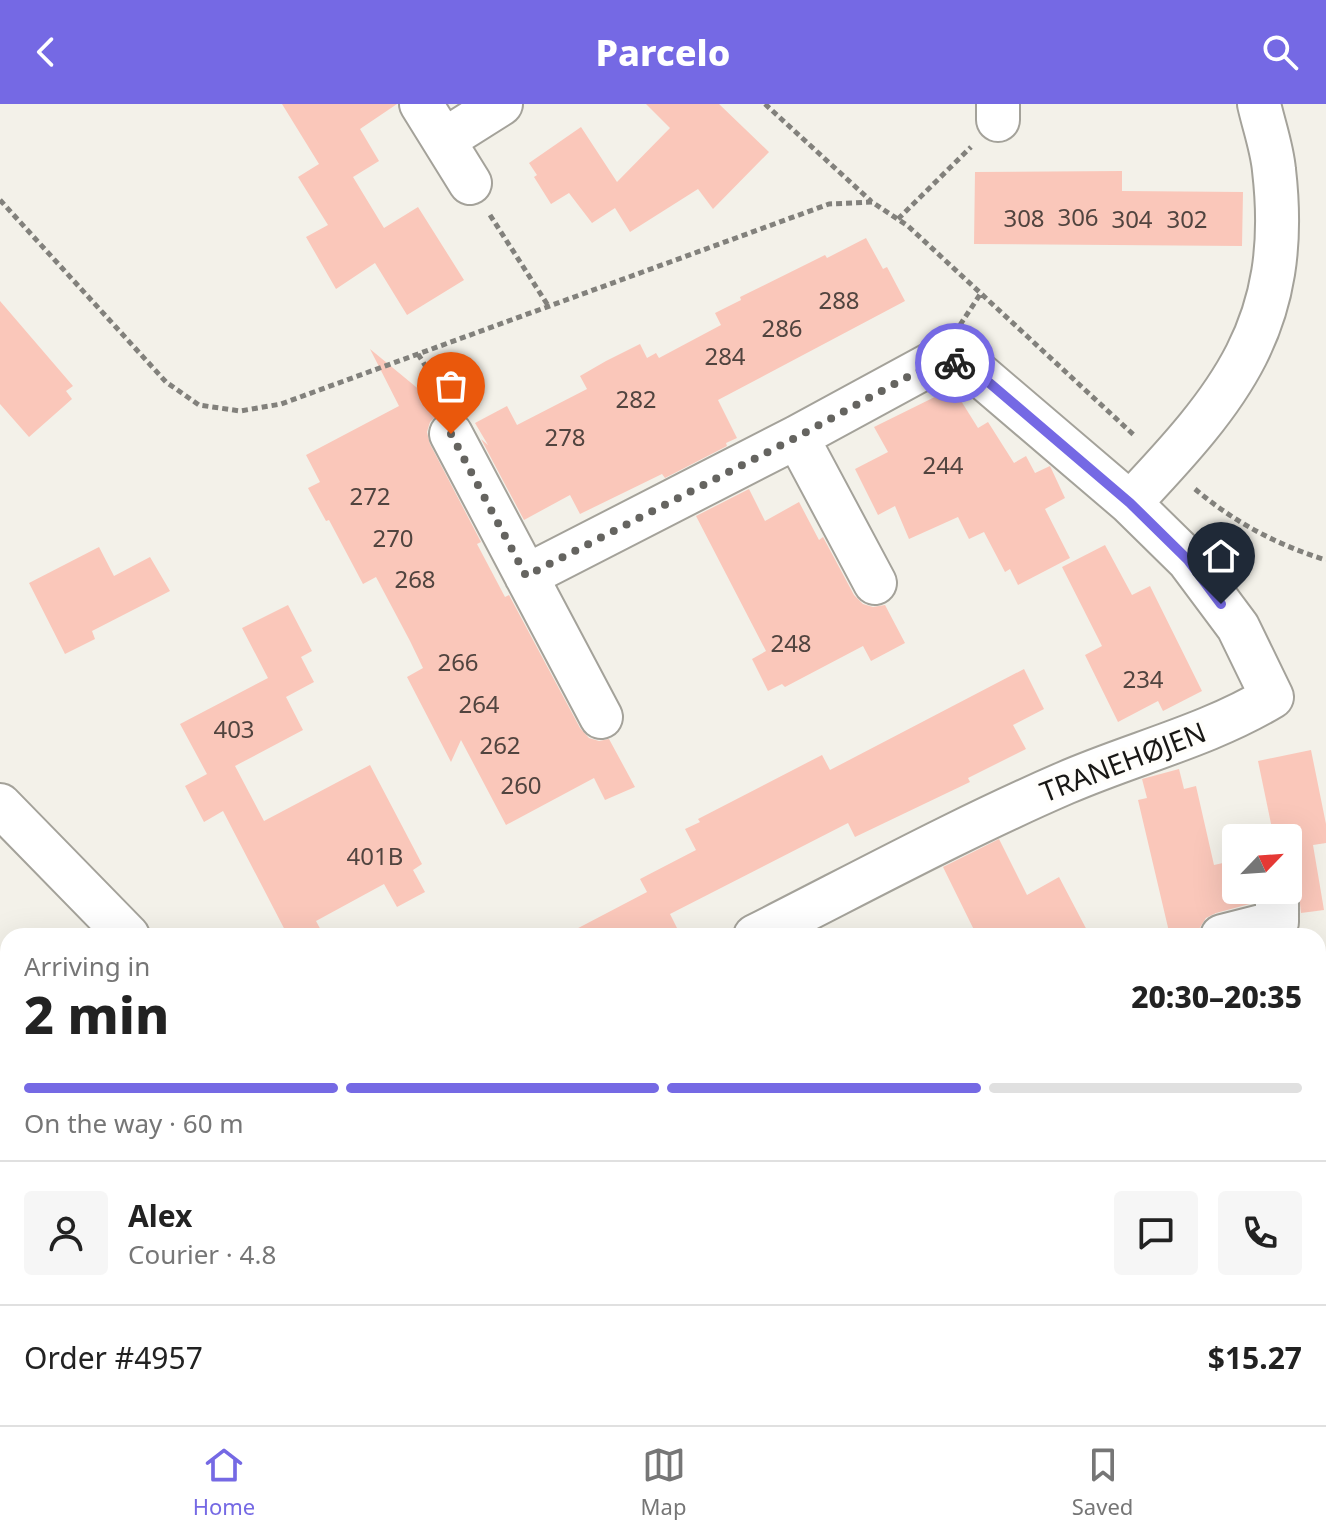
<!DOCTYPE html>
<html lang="en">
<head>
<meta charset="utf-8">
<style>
	:root { --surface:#fff; --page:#f6f6f6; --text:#222; --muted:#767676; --line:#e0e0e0; --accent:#7569e4 }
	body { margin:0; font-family:"Noto Sans",sans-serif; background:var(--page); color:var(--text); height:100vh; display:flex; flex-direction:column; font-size:30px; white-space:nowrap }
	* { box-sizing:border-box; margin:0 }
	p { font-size:26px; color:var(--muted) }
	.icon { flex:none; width:44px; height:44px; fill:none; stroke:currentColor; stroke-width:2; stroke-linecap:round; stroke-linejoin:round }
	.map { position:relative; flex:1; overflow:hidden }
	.details { position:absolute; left:0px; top:824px; width:1326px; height:498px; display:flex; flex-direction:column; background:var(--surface); border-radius:24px 24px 0 0; box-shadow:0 8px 32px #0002 }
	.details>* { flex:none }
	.needle { width:52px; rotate:65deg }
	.buttons { position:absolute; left:1222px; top:720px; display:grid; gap:16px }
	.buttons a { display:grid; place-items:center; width:80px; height:80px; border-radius:8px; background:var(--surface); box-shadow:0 8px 32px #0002; font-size:40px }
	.pin { position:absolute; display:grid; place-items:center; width:68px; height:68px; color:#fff; margin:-82px -34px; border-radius:50% 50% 50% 0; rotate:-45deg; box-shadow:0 0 8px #0007 }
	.pin .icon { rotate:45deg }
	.courier { position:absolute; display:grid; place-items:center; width:80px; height:80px; margin:-40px; border:6px solid #7569e4; border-radius:50%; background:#fff; color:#222; box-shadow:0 2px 10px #0007 }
	.head em { font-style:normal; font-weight:800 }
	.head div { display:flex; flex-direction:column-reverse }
	.head { display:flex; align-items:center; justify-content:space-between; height:136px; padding:0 24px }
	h1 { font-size:52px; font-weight:800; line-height:60px }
	.bar { display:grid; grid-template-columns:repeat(4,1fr); gap:12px 8px; align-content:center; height:96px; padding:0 24px }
	.bar i { height:10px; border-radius:6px; background:var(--line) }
	.bar .active { background:var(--accent) }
	.bar p { grid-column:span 4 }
	.line { display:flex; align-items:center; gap:20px; padding:0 24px; border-top:2px solid var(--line) }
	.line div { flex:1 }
	.round { display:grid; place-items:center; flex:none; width:84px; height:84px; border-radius:8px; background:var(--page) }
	header { display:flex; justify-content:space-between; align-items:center; height:104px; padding:0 24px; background:var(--accent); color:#fff; font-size:36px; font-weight:800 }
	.dock { display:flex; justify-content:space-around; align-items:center; height:112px; border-top:2px solid var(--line); background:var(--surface); font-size:22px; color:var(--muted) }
	.dock a { display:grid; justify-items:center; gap:4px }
	.dock .active { color:var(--accent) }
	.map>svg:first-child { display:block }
	.building { fill:#fac7ba }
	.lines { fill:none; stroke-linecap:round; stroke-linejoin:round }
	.minor-casing { stroke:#a4a29a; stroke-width:46 }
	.path { stroke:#82817c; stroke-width:5; stroke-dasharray:6 4; stroke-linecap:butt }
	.minor { stroke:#fff; stroke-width:42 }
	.done { stroke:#656460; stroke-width:8; stroke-dasharray:0 14.4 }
	.route { stroke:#7569e4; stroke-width:10 }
	.labels { text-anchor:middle; stroke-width:8; stroke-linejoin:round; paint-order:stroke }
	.number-label { font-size:24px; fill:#51443f }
	.street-label { font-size:28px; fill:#191816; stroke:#fffefb }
</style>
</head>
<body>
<header><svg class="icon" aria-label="back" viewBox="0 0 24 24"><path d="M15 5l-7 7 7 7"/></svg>Parcelo<svg class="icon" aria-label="search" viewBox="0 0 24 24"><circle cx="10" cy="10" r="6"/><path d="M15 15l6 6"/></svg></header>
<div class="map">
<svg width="1326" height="1321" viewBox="0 0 1326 1321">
	<rect width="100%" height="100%" fill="#f3f1e9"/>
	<path class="building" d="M282,0H397L360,25L379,57L353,73L384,124L418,103L464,176L407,211L375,159L336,185L306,133L328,121L298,73L319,60Z
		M646,0H719L769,48L713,105L698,85L630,128L615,104L592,119L569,89L551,100L534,73L537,71L529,59L581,23L617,78L670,24Z
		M1122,67V87L1243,88L1242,142L974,140L975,68Z
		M866,134L883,165L887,163L905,197L718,296L737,334L726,339L727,342L665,374L662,370L580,410L570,391L524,416L481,335L488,341L475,319L507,302L517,321L587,285L580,272L606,257L640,240L647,254L656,249L659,254L721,221L715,209L741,196L740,193L825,151L827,154Z
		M0,197L73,282L66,287L72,295L29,333L0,300Z
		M370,245L427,292L437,311L430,318L427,328L430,340L481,438L477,440L505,493L509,491L580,624L589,634L599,637L609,635L635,683L605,696L594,674L506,721L461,636L451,658L407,573L423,564L410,537L376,473L363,480L329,416L326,417L308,384L320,378L306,351L399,302Z
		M953,284L978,324L988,318L1014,359L1026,352L1035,369L1050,362L1065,394L1045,405L1070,454L1018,481L1010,465L1005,468L984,428L969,435L958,413L909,435L895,402L878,411L855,365L888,348L874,323Z
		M749,385L765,417L799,398L819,436L823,433L854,491L863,500L873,503L885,501L905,539L871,557L863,542L785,583L782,580L768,587L752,555L766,547L696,412Z
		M1105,441L1132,491L1150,482L1202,587L1163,607L1158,597L1118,618L1085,551L1102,542L1062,463Z
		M99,443L114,472L150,453L170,487L92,527L95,535L65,550L29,479Z
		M288,501L312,547L301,553L314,578L286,593L303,626L235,662L264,717L370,661L422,760L413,766L425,788L397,803L384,780L316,817L324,832H288L223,707L204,718L185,682L207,670L180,620L268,574L242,524Z
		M1024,565L1044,605L1013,621L1026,645L968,674L970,678L855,733L848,719L670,810L681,832H563L647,788L640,775L696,746L685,725L700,718L698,715L822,651L830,666Z
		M1311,646L1326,720V739L1313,741L1324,806L1301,809L1298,782L1288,772V734H1274L1258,657Z
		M1179,665L1184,685L1196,682L1214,761L1236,756V786H1255L1253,799L1216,809L1206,814L1199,825V832H1170L1138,696L1147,694L1142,675Z
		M999,735L1027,791L1059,773L1090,832H977L943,763Z"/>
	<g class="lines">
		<g class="minor-casing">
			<path id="minor" d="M421,0L470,79
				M998,16V0
				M444,36L501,0
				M451,330L601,613
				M797,333L875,479
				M1130,399C1230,293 1292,221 1274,66C1272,44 1264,22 1259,0
				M526,472L797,333L935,258L966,259L1130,399L1188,456L1238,523L1272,593C1207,632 1134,649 1065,679C959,725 858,780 755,832
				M0,701L128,832
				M1222,832L1277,818V793
				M0,934L8,927
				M0,1102H8
				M1318,1103H1326
				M303,1314V1321
				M454,1321L455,1314"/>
		</g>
		<path class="path" d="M765,0L871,97
			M0,96L166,278L199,301L240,307L281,300L829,100L872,98L908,122L1136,333
			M490,111L549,203
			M898,115L971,43
			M960,221L981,189
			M418,250L436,279L441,295
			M1195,385C1234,418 1277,441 1326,456
			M789,1321V1314
			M1039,1321V1314
			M1149,1321V1314
			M1247,1321V1314"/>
		<use href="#minor" class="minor"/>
	</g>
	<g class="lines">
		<path class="done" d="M451,330L526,472L797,333L935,258L955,259"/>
		<path class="route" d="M955,259H966L1130,399L1188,456L1221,500"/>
	</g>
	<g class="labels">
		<g class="number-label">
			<text x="1078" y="122">306</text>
			<text x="1024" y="123">308</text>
			<text x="1132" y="124">304</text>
			<text x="1187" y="124">302</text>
			<text x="839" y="205">288</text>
			<text x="782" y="233">286</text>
			<text x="725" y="261">284</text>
			<text x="636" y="304">282</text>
			<text x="565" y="342">278</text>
			<text x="943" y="370">244</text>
			<text x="370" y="401">272</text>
			<text x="393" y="443">270</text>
			<text x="415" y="484">268</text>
			<text x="791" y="548">248</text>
			<text x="458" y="567">266</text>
			<text x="1143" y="584">234</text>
			<text x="479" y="609">264</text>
			<text x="234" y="634">403</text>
			<text x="500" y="650">262</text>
			<text x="521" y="690">260</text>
			<text x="375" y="761">401B</text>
		</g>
		<g class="street-label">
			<text transform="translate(1123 658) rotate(-21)" y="10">TRANEHØJEN</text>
		</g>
	</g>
</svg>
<div class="buttons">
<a><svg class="needle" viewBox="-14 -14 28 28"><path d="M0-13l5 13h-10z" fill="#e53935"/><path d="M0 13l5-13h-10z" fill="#767676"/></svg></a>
</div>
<div class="pin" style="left:451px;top:330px;background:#ea580c"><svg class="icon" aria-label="bag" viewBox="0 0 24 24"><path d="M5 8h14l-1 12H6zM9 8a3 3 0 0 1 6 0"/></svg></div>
<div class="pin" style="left:1221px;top:500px;background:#1f2937"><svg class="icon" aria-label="home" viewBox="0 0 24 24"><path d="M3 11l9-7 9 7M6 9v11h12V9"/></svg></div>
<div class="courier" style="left:955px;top:259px"><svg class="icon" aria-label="bike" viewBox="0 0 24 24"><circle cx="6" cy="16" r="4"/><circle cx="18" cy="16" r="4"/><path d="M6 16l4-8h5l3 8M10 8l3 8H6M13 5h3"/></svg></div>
<section class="details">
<div class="head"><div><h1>2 min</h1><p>Arriving in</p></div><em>20:30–20:35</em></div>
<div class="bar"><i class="active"></i><i class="active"></i><i class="active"></i><i></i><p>On the way · 60 m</p></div>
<div class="line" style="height:144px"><a class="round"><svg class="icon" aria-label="person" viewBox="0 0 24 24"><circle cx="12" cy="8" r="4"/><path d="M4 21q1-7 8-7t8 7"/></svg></a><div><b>Alex</b><p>Courier · 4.8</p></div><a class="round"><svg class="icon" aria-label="chat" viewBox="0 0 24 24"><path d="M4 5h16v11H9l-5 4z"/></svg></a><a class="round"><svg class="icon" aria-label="phone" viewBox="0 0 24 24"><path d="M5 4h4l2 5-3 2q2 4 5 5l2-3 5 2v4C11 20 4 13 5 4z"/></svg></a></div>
<div class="line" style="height:104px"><div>Order #4957</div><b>$15.27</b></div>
</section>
</div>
<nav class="dock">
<a class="active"><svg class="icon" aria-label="home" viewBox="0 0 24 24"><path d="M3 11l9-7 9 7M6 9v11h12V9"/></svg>Home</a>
<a><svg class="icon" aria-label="map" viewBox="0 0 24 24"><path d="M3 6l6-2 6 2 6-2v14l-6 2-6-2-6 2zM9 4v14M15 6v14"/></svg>Map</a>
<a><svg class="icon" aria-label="saved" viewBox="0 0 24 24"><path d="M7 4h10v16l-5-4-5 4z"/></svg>Saved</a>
</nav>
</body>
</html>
